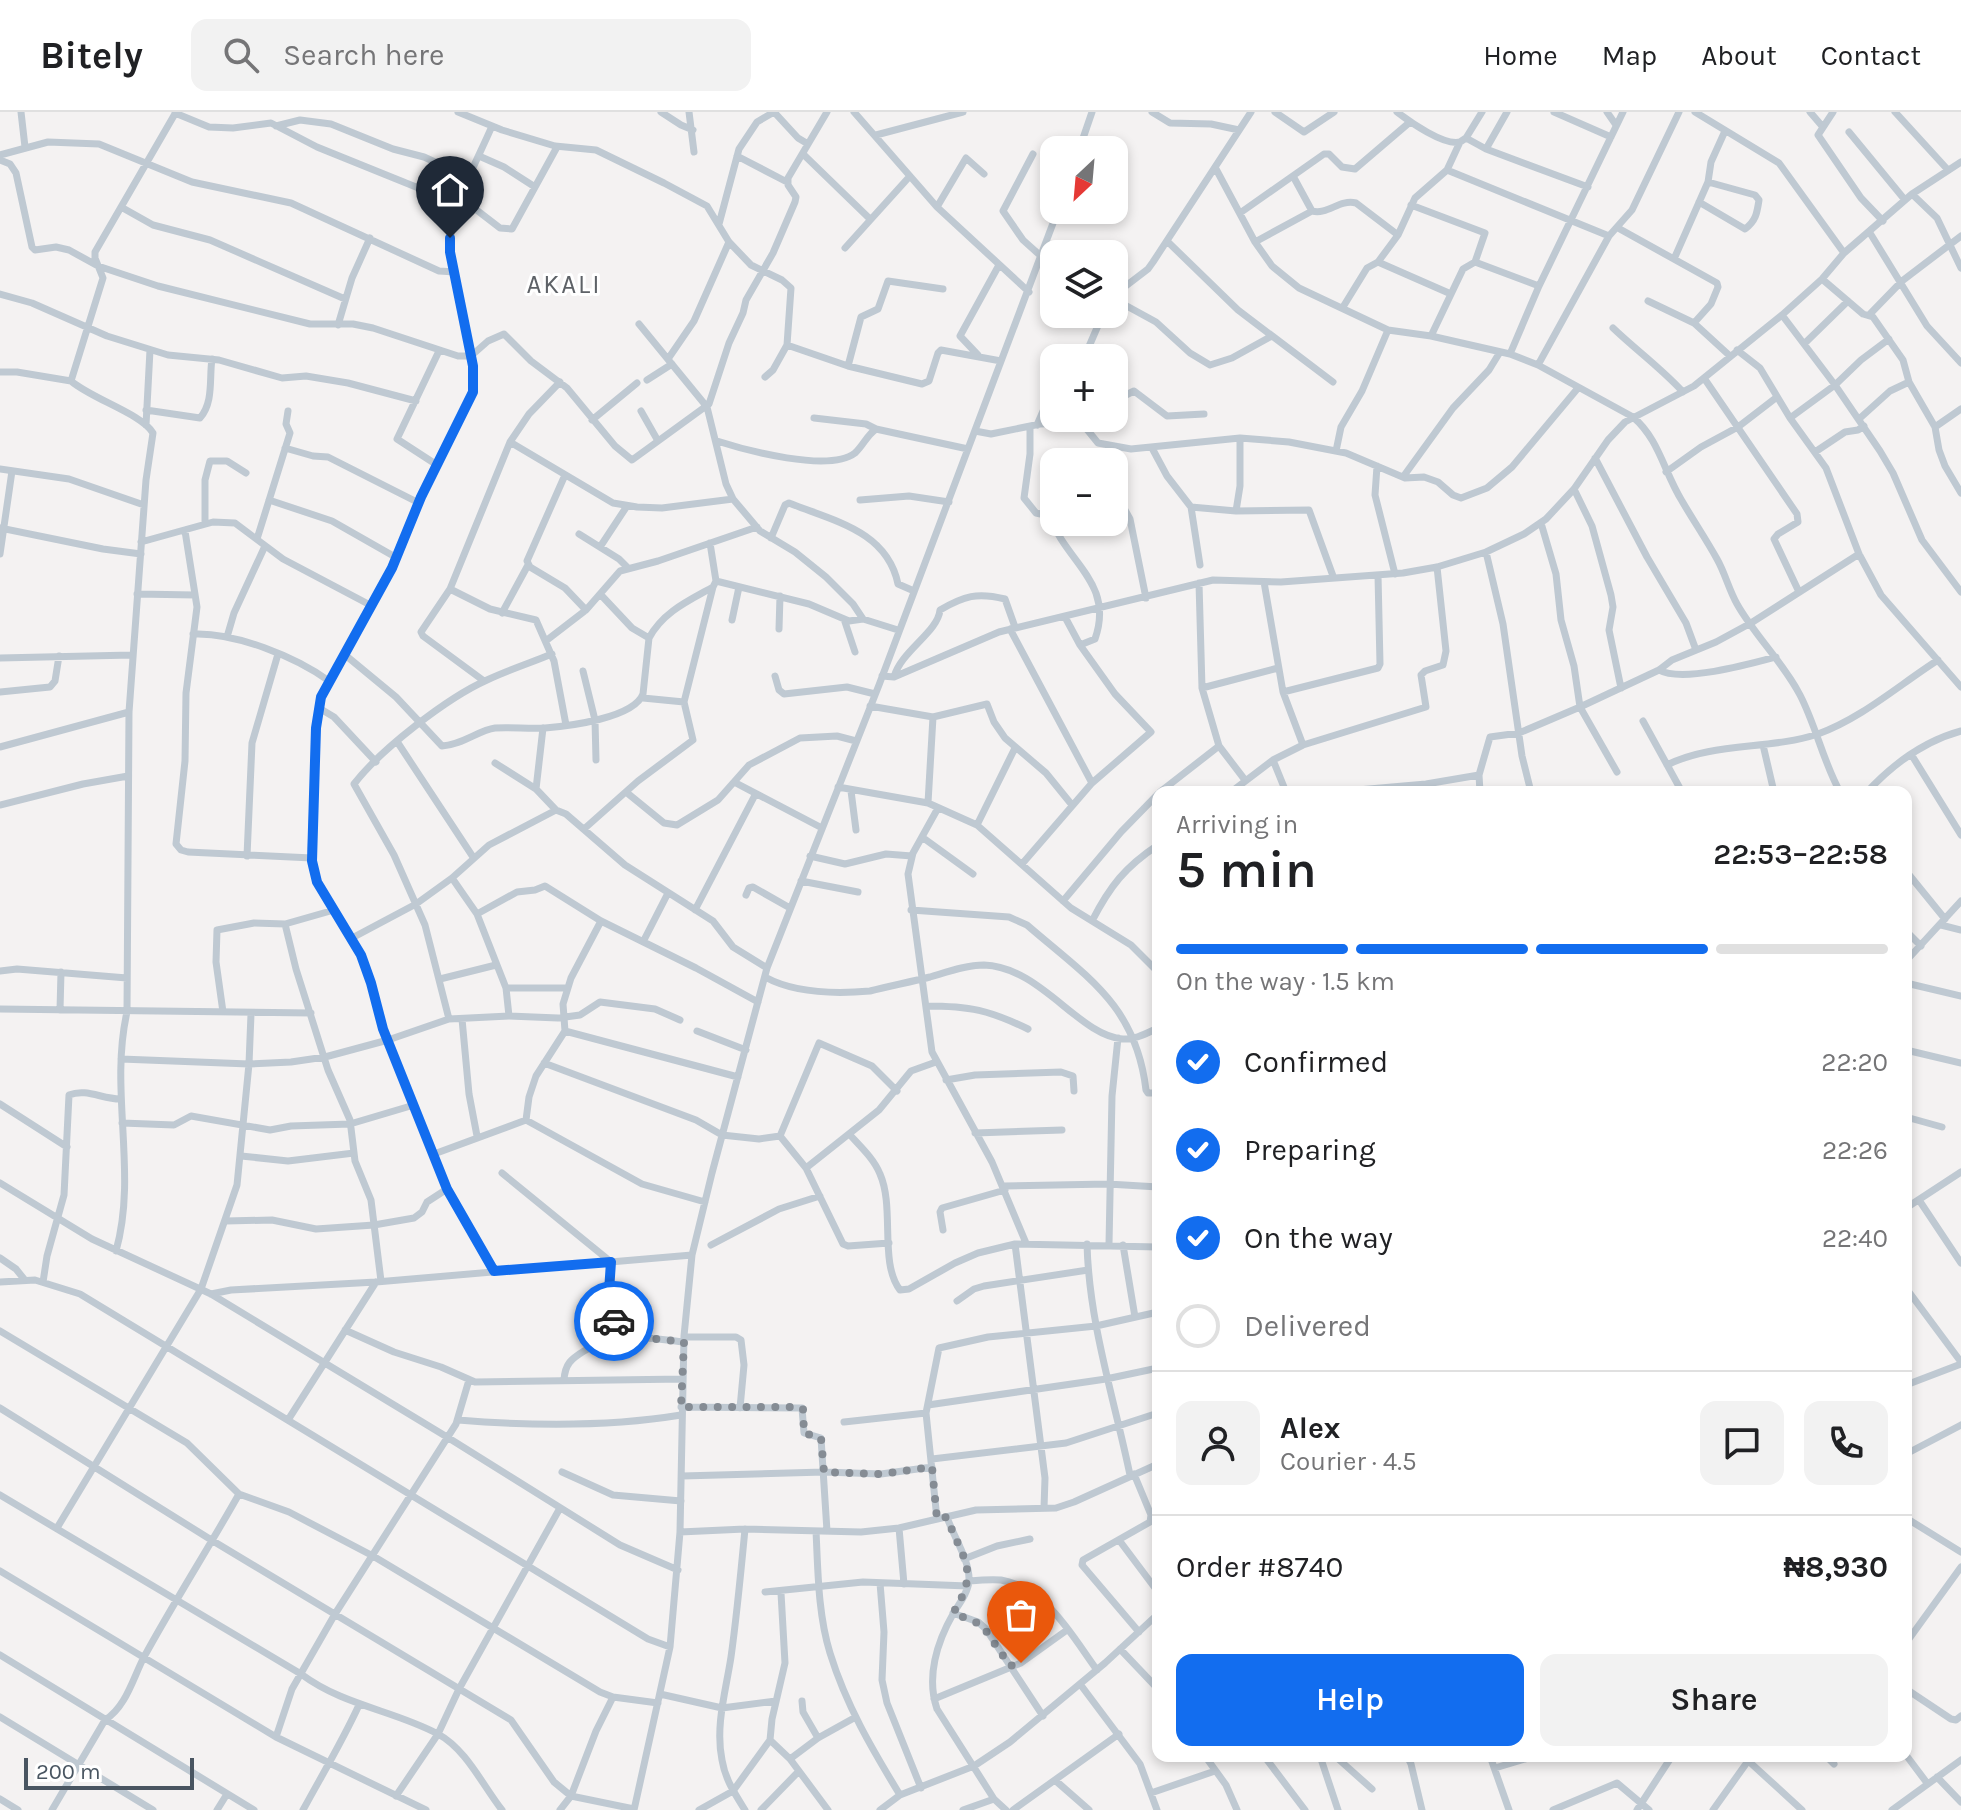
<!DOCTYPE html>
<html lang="en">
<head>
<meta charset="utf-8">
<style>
	:root { --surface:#fff; --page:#f2f2f2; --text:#202124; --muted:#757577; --line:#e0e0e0; --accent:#126def }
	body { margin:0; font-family:Karla,sans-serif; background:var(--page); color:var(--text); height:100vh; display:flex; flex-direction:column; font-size:30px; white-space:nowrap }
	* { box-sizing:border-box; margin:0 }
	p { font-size:26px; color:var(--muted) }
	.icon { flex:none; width:44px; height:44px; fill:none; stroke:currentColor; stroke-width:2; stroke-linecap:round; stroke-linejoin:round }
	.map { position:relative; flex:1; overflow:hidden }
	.side { position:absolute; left:1152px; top:674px; width:760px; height:976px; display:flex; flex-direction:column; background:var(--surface); border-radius:16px; box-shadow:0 4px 12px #0003 }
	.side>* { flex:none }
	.needle { width:52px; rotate:206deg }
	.fabs { position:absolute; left:1040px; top:24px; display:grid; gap:16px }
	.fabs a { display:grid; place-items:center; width:88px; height:88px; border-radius:16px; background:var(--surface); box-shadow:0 4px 12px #0003; font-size:40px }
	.scale { position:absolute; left:24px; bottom:20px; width:170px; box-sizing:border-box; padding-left:8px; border:4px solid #495561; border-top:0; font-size:22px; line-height:28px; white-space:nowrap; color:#495561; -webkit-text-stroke:6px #fff; paint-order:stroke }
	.pin { position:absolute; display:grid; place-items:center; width:68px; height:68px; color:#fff; margin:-82px -34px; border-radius:50% 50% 50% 0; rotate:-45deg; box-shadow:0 0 8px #0007 }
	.pin .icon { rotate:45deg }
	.courier { position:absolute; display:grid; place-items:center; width:80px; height:80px; margin:-40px; border:6px solid #126def; border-radius:50%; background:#fff; color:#222; box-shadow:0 2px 10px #0007 }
	.head em { font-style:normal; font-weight:600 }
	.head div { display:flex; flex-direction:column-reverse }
	.head { display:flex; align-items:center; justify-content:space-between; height:136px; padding:0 24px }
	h1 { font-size:52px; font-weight:600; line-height:60px }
	.bar { display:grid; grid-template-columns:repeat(4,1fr); gap:12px 8px; align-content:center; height:96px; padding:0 24px }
	.bar i { height:10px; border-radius:6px; background:var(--line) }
	.bar .active { background:var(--accent) }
	.bar p { grid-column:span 4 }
	.line { display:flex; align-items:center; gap:20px; padding:0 24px; border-top:2px solid var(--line) }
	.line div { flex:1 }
	.round { display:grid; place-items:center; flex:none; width:84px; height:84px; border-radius:16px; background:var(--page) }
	ol { padding:0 24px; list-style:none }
	li { display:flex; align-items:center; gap:24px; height:88px }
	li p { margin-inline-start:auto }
	li .icon { padding:8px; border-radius:50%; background:var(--accent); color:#fff; stroke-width:4 }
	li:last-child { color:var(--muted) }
	li i { width:44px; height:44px; border:4px solid var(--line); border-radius:50% }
	.primary-button { display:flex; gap:16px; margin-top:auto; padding:16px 24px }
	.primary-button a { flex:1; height:92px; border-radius:16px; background:var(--accent); color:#fff; font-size:32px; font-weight:600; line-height:92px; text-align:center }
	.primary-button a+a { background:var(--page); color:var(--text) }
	header { display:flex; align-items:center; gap:48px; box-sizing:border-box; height:112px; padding:0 40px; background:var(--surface); border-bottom:2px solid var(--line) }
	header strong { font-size:38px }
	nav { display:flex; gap:44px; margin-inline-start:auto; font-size:28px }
	.search { width:560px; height:72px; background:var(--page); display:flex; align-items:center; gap:20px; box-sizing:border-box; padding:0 28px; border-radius:16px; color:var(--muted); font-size:30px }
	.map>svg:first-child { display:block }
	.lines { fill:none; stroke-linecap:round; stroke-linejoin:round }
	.minor { stroke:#bfc9d2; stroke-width:7 }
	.done { stroke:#858c94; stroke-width:8; stroke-dasharray:0 14.4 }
	.route { stroke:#126def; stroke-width:10 }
	.labels { text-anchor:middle; stroke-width:6; stroke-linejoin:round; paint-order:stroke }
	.quarter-label { font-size:26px; letter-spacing:2px; fill:#5e6267; stroke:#fff }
</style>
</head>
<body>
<header>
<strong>Bitely</strong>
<div class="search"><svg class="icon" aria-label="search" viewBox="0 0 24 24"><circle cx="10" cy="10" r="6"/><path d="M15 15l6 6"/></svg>Search here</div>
<nav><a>Home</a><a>Map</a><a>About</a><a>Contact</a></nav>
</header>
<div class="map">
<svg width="1961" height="1698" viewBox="0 0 1961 1698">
	<rect width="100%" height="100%" fill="#f4f2f2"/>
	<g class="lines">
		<path class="minor" d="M21,0L25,35
			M458,0L502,18L555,34L596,38L664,71L707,94L729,130L751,153L782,168L791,176L787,233L773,258L765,265
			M661,0L681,13L693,18
			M689,0L694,40
			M854,0L937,95L1029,180
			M1152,0L1170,11L1211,12L1239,18
			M1275,0L1304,20L1334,0
			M1397,0C1410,10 1444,34 1460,30
			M1554,0L1611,25
			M1607,0L1616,13
			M1695,0L1779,51L1844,141
			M1810,0L1822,14
			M1833,0L1818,23L1861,86L1883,109
			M1895,0L1948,58
			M175,1L209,15L233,16L271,11L317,35L458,92
			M276,14L300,8L331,12L393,37L424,45L470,66
			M492,14C475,54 449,96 450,140L473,254V280L421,385L392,456L321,585L316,616L311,739L317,770L361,843L371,871L383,917L447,1077L494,1159
			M1849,20L1905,88
			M876,23L963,0
			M1466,26L1486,37L1588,75
			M1486,37L1507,0
			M1079,38L1092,0
			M803,42L870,107
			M1033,42L1003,99L1023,128L1042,145
			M0,43L48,30L99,32L192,70L291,91L439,159L455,160
			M479,44L504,55L535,75
			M737,44L787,70
			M0,48L10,52L16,61L32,135L35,138L56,135L69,138L98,154L158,174L310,212H353L373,216L458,244H471L488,229L504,222L531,249L567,276L615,334L632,348L709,292L729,231L743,201L746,188L773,141L795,90L796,85L788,73V66L827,0
			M1216,57L1255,130L1272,154L1299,176L1388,218L1431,224L1510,242L1538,253L1633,305C1659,327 1664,360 1682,389C1693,408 1706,427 1717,447C1725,461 1729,478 1737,492C1755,524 1783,550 1800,583C1816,614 1823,649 1840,680
			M1447,58L1609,124
			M1293,64L1312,99
			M1912,82L1937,106L1961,156
			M461,86L500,116L512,117L557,35
			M1699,90L1745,117C1756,109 1757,101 1759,88L1755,83L1708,70
			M1411,93L1485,121L1475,150L1463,157L1431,224
			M121,95L153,113L210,128L345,187
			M937,95L966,46L984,62
			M1240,101L1324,42H1329L1342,55L1355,57L1410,10
			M719,112L739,37L757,10L774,0L798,26L808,32
			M1618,116L1717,171L1718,175L1711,192L1694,211
			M1870,121L1927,214L1961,251
			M1168,130L1238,198L1333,270
			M1255,130L1312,99C1328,103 1339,87 1356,91L1398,123
			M845,136L910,64
			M1674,147L1708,70L1711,50L1725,19
			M1041,148L1054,155
			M1378,150L1451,182
			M1475,150L1539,174
			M1822,167L1863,202L1873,205L1903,248L1909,270L1935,315L1939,338L1945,354L1961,381
			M0,182L32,191L107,224L168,243L219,248L282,266L306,264L348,271L416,289
			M1114,183L1148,157L1153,150L1251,0
			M1114,187L1156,210L1190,241L1210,253L1232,246L1270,225
			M1648,189L1694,211L1730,244
			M1343,195L1367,156L1378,150L1398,123L1415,86L1447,58L1460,30L1466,26L1482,0
			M1782,203L1835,273L1880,339L1893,361L1922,428L1961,480
			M1869,203L1902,169L1961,124
			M639,212L707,295L726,372L733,387L760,419L795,440L826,465L853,492L863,507
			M338,213L352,166L370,126
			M1613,216C1636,238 1661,256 1683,280
			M1804,232L1848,189
			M787,233L848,254L922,272L929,269L938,241L941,238L1001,249
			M1737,238L1760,256L1790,306L1826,356L1859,442L1881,483L1961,575
			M1510,242L1539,174L1623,0
			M978,243L960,224L999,153
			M1084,246L1103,202
			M668,247L694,209L729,130
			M1538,253L1609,124L1632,98L1679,0
			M848,254L861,205L878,197L888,169L943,177
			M0,260H17L71,269
			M1704,266L1797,402L1798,410L1778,422L1774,427L1799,480
			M647,268L672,252
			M1114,289L1134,279L1167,304L1204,302
			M146,298L200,306C214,290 209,266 212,247
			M641,299L658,329
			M814,306L866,312L876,317L968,337
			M1790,306L1835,273L1861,248L1889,227
			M1859,307L1890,279L1909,270
			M592,308L637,271
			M146,313L150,238
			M1037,313L1054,274
			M1030,315V342L1024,386L1036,401L1050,404
			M1935,315L1961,297
			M975,319L991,322L1040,312L1075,311L1085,315L1098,331L1131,337L1240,326L1289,330L1346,341L1405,366L1424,365L1438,370L1453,383L1461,386L1487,376L1512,355L1578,276
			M717,329C745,338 829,361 855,341C863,334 867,323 876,317
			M510,330L613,391L637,395L662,396L733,387
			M285,336L313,344L328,345L419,391
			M1152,336L1167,364L1191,395L1236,399L1309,398L1333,464
			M1336,339L1341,315L1362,279L1388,218
			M1815,340L1845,320L1858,318L1864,314
			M1595,346L1647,445L1686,511L1696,538
			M437,353L397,327L439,239
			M1377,354L1375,383L1395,462
			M0,357L69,367L144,393
			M1050,359L1054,360
			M1666,360L1701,335L1738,315L1777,285
			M565,363L527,449L530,455L565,476L586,498
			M1403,365L1453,296L1489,258L1500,240
			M1574,377L1592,414L1611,483L1613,495L1609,518L1621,576
			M269,388L332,409L397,446
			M860,388L909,384L949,390
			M1114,389L1125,398L1130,407L1146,486
			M1191,395L1200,453
			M1236,399L1240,374V326
			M1050,404C1065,450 1115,470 1095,527L1080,533
			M1541,411L1556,462L1561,508L1574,554L1580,595L1617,660
			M205,412V368L210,349H227L246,361
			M0,416L103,437L141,442
			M185,419L197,495L186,581L185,649L176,732L181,738L188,740L312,746
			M579,422L619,447L627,455
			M771,426L785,393L789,391C834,409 887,419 898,472L914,479
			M257,427L290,321L286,312L288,299
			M141,430L213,410L235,411L283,447L372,494
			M710,431L716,469
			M600,435L627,394
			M1486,440L1503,512L1522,644L1531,680
			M0,442L12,359
			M716,469L809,492L849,509L863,507L898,518
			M1264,470L1283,580L1303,633
			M1199,471L1202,576L1219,634L1245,668
			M450,477L490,497L536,508L554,549L566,613
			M137,482L195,483
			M601,483L632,516L649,526
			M502,501L528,453
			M844,507L855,540
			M732,508L739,475
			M779,517L780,484
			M1010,517L1092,671
			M193,522C235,520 296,545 329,569
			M227,525L234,501L265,434
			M547,528L586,498L620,459L658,449L757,415
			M344,542L396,585L442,634C462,633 479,618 495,616C512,615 529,617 545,616C569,614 634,606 643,582L649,526C663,500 688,489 713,475L716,469
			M0,546L132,543
			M1659,558C1682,571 1750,552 1776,545
			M583,559L595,608L596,648
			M775,564L779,578L784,582L847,575L875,582
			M882,564L894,565L999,520L1213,468L1281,470L1403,461L1437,455L1486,440L1524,422L1546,407L1574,377L1608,328L1625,310L1694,274L1782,203L1822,167L1844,141L1912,82L1961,50
			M894,565C901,539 938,520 940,498C964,484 977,480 1005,487L1015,515
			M484,569L423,524L421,520L450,477L510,330L529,302L560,270
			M1202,576L1278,556
			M0,580L50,575L55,569L59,544
			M1283,580L1378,556L1380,552L1378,463
			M643,586L684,590
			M870,594L933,605L987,592L994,610L1005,626L1046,661L1072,693
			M319,596L334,605L376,650
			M1643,609L1682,680
			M398,631L473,745
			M1763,633L1774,680
			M0,635L129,600
			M1911,642L1961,723
			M1273,648L1286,680
			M495,651L536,677L556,698L566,702L625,753L713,809L733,835L767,856
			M1667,653C1713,630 1769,638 1818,622C1862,606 1899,573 1938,548
			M734,670L822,716
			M838,675L928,691L977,713L1071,796L1131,833L1158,860
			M536,677L543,616
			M851,679L856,718
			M626,680L664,711L677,713L718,688L749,653L800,626L837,624L856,629
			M1160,680L1219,634
			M1231,680L1273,648L1303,633L1426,595L1421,563L1425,559L1443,553L1446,539L1437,455
			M1335,680L1426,672L1479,663
			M1480,680L1479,663L1490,625L1519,621L1580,595L1659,558L1672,548L1716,530L1751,511L1859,442
			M1867,680C1893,652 1924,629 1961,619
			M928,691L933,605
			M0,693L83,672L128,664
			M938,696L913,741L908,762L932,940L992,1050L1026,1131
			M977,713L1015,636
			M584,717L638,669L693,628L684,590L713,475
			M922,725L973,762
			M247,744L252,631L278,542
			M810,744L845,752L886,742L912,744
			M1022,752L1092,671L1151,620L1115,582L1080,533L1065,505
			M1906,759L1945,807
			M452,766L477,802L506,876L509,904
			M801,769L858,780
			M746,783L749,776L753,775L790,796
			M1063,789L1121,720L1158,682
			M695,798L755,683
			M911,798L1009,805L1027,813C1087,865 1136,893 1146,978L1148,981H1158
			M477,802L517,780L535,778L545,774L601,809L696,856L758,890
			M1092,809C1110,774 1125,755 1158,733
			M285,812L296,857L328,958L350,1008L355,1049L371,1088L381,1169
			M1941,813L1961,818
			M1906,819L1921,834
			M352,826L416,792L452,766L489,733L556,698
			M643,830L668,781
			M1906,849L1961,789
			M0,859L17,857L127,866
			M765,865C796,882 836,882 870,879C890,874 910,870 930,865C947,860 966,853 984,853C1041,855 1079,924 1123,927C1135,928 1147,921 1158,916
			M440,867L496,853
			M1906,871L1961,884
			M506,876H567
			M926,894C970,894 989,898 1028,917
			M0,897L311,901
			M60,898L61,860
			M223,900L216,850L217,818L254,811L285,812L334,798
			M449,907L425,813L394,743L354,672C381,637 447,586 487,568C508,558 530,551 552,542
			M462,907L469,982L477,1024
			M565,919L738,965
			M697,919L746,938
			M1906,938L1961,951
			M121,947L249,952L291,950L325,945L388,928L449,907L509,904L558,906L580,903L600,890L655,897L680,908
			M544,951L696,1008L722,1023L759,1027L780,1024
			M946,968L975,963L1061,960L1073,964L1074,979
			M0,992L67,1035
			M1906,1005L1942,1015
			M526,1008L529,985L536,964L565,919L563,892L571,866L601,809
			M122,1011L174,1013L191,1004L270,1018L291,1014L350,1012L414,993
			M975,1021L1062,1018
			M850,1023C861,1035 874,1047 880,1062C895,1096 879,1151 900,1178L909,1177L955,1151L978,1141L1015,1132L1158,1135
			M780,1024L819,931L872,954L897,979
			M780,1024L806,1056L843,1132L848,1134L889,1131
			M434,1042L526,1008L642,1072L705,1090
			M241,1044L288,1049L354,1041
			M806,1056L879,998L911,959L936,950
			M502,1061L611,1150L609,1179L616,1226
			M0,1071L92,1127L211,1182L447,1325L620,1433L678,1458
			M1004,1074L1108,1072L1158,1075
			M1919,1088L1961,1151
			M1906,1096L1961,1060
			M226,1109L272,1108L316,1117L374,1113L414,1106L422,1100L427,1090L447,1077
			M943,1118L940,1100L942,1096L1005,1078
			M1015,1132L1045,1366L1044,1396
			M1087,1132C1089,1211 1114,1286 1130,1363
			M1109,1132L1112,984L1118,926
			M711,1133L779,1097L820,1084
			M1123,1133L1135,1205
			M116,1139C138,1061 109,979 127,900L129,600L146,368L153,321C142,302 92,287 71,269L103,166L95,146V140L176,0
			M0,1146L16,1157L24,1167
			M0,1170L35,1168L80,1182L648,1527L670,1535
			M43,1170L47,1144L64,1083L69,983C86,976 102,987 120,987
			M1906,1176L1961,1250
			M211,1182L231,1178L376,1170L692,1143
			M957,1189L974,1177L984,1174L1088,1158
			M345,1218L394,1240L441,1255L475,1270L683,1267
			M0,1219L187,1331L239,1382L289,1400L373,1444L600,1580L613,1585L658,1591
			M684,1225H736L741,1228L744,1253L740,1296
			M564,1268C565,1252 571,1247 584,1239C617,1219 648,1226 684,1230
			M1906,1273L1961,1252
			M928,1293L1106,1267L1158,1256
			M681,1295L802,1296L804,1321L821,1326L827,1419
			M0,1296L213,1429L511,1608L554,1670L571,1684L634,1697
			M288,1308L376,1170
			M458,1308C532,1314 608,1315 681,1303
			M844,1310L926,1301
			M1906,1342L1961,1313
			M932,1347L1066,1331L1158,1301
			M562,1360L613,1383L681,1389
			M1134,1362L1151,1403L1150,1410L1083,1448L1082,1453L1139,1520
			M682,1364L824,1360L881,1362L932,1355
			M0,1383L301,1562C344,1594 393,1598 438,1622C466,1637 483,1674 502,1698
			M947,1405C953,1424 970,1448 969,1469C968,1481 959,1492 953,1502C937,1530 926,1565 937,1597L994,1687L1006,1698
			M1906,1406L1961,1440
			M937,1407L926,1301L939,1236L988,1225L1096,1214L1158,1200
			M57,1416L201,1177L237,1073L249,952L251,902
			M899,1416L904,1472
			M816,1419C818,1459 818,1502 830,1541C846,1593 872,1637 900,1683
			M680,1420L745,1417L861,1420L899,1416L976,1398L1056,1396L1074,1390L1158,1352
			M1119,1428L1158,1480
			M964,1447L997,1434L1030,1427
			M0,1459L276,1625L426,1698
			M969,1469C980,1468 991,1467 1001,1468C1047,1476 1072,1524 1097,1558
			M880,1471L884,1520L882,1568L887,1591L921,1676
			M765,1480L863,1470L968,1474
			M953,1501L978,1510L986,1517L1043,1604
			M1906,1531L1961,1455
			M1120,1537L1158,1577
			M0,1543L254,1698
			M1080,1572L1140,1652L1157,1698
			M1906,1577L1951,1607L1956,1608L1961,1604
			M660,1582L722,1596L776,1589
			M934,1587L1021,1551L1067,1518
			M802,1589L803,1600L818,1626
			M0,1605L153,1698
			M276,1625L292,1577L335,1502L456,1312L469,1268
			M770,1628L790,1647L828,1698
			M1906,1643L1927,1671
			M1205,1644L1226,1673L1237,1698
			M1264,1644L1305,1698
			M1320,1644L1338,1698
			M1335,1644L1372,1677
			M1407,1644L1411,1652L1422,1698
			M1490,1644L1509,1698
			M1743,1644L1802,1698
			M1826,1644L1834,1652
			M790,1647L818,1626L854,1606
			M1495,1656L1535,1644
			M1937,1665L1961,1690
			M1056,1669L1089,1698
			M1151,1681L1215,1659
			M396,1684L438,1622L459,1577L560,1396
			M0,1687L18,1698
			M52,1698L105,1608C126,1595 133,1566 144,1545C174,1490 208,1437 239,1382
			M217,1698L227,1682
			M303,1698C322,1663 342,1630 359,1593
			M560,1698L571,1684L596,1619L613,1585
			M634,1698L670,1535L680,1420L684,1224L692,1143L712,1061L767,856L879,573L1058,98
			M699,1698L733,1679L770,1628L772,1607L785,1551L781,1481
			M745,1698C735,1682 725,1667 722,1648C715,1614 726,1578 731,1545C737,1502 741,1459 745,1417
			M761,1698L799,1659
			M880,1698L900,1683L974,1654L1010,1630L1105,1551L1158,1502
			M963,1698L994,1687
			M1013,1698L1119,1622
			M1553,1698L1617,1671L1649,1698
			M1637,1698L1672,1644
			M1713,1698L1748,1649
			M1892,1698L1961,1648"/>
	</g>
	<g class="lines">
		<path class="done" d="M614,1209L616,1226L638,1225L684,1230L681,1295H800L803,1297L804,1321L821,1326L824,1360L881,1362L932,1355L937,1407L947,1405C962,1448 981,1457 953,1501L982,1513L1010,1554L1021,1551"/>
		<path class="route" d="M450,126V140L473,254V280L421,385L392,456L321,585L316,616L312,749L317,770L361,843L371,871L383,917L447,1077L494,1159L611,1150L609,1179L614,1209"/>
	</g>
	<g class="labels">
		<g class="quarter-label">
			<text x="564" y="181">AKALI</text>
		</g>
	</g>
</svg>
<div class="fabs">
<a><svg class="needle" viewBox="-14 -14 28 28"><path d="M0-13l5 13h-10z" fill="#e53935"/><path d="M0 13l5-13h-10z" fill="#757577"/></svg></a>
<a><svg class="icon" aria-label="layers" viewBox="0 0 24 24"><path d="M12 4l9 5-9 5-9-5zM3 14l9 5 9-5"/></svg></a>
<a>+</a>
<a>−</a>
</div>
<div class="scale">200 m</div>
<div class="pin" style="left:1021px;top:1551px;background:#ea580c"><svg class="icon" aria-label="bag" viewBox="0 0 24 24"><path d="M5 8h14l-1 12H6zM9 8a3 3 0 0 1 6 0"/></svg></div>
<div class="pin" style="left:450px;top:126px;background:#1f2937"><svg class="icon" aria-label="home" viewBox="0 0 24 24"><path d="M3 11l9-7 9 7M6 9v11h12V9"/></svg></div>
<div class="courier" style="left:614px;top:1209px"><svg class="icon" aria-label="car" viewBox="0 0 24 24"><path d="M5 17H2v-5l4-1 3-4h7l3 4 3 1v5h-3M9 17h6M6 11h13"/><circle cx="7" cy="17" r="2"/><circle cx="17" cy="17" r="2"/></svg></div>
<section class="side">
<div class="head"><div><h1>5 min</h1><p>Arriving in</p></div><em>22:53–22:58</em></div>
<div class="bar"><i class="active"></i><i class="active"></i><i class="active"></i><i></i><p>On the way · 1.5 km</p></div>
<ol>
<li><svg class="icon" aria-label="check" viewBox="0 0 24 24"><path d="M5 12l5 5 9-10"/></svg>Confirmed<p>22:20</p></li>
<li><svg class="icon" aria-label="check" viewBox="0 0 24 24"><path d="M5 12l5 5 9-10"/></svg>Preparing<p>22:26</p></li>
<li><svg class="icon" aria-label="check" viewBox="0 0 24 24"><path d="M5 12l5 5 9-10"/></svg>On the way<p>22:40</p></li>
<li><i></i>Delivered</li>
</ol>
<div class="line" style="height:144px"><a class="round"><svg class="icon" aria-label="person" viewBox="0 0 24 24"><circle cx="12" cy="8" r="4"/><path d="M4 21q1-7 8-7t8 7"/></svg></a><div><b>Alex</b><p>Courier · 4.5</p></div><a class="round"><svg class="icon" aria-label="chat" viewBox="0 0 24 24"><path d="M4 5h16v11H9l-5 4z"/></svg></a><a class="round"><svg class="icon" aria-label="phone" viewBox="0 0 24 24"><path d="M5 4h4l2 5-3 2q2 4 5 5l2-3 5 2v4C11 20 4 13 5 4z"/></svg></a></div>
<div class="line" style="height:104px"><div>Order #8740</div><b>₦8,930</b></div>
<div class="primary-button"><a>Help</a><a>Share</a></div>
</section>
</div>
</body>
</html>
